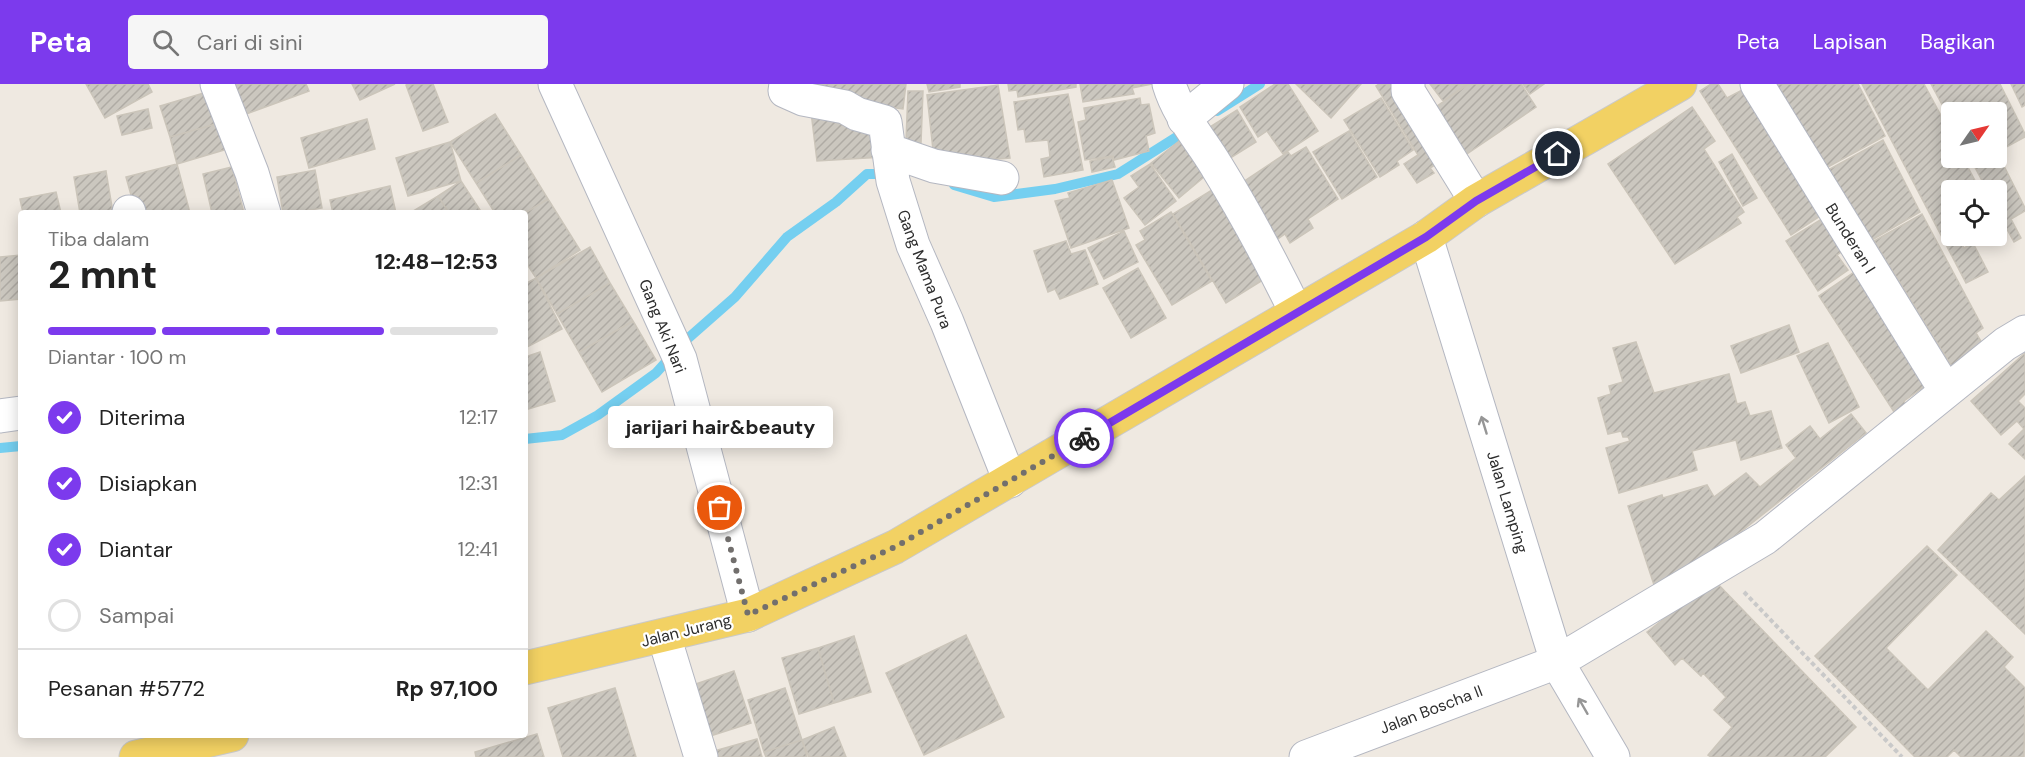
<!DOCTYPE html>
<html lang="id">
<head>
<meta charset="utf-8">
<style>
	:root { --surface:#fff; --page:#f6f6f6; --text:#222; --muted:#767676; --line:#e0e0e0; --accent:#7c3aed }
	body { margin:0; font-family:"DM Sans",sans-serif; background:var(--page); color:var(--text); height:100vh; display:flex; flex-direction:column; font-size:22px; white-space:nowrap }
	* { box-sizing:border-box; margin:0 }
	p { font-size:20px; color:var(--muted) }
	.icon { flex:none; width:33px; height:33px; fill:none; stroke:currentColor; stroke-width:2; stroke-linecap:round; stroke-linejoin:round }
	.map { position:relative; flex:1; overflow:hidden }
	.panel { position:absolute; left:18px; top:126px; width:510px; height:528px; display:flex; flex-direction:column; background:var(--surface); border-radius:6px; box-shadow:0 3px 15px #0003 }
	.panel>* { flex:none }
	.needle { width:39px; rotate:56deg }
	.tools { position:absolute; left:1941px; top:18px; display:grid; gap:12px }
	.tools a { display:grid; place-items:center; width:66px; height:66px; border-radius:6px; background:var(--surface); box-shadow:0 3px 15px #0003; font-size:30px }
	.pin { position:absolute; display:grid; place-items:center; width:51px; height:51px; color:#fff; margin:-26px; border:3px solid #fff; border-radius:50%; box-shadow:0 2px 6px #0007 }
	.courier { position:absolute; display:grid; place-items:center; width:60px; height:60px; margin:-30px; border:4px solid #7c3aed; border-radius:50%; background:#fff; color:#222; box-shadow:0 2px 8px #0007 }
	.bubble { position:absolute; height:42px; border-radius:6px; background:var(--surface); box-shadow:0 3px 15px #0003; font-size:20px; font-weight:700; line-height:42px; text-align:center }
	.headline em { font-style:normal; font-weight:700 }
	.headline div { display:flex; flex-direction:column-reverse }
	.headline { display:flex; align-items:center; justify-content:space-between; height:102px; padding:0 30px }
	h1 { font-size:39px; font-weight:700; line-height:45px }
	.bar { display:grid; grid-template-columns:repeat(4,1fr); gap:9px 6px; align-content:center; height:72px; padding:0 30px }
	.bar i { height:8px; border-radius:4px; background:var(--line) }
	.bar .selected { background:var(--accent) }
	.bar p { grid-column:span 4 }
	.line { display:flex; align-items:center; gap:15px; padding:0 30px; border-top:2px solid var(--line) }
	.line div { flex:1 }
	ol { padding:0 30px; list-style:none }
	li { display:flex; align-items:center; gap:18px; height:66px }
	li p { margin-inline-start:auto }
	li .icon { padding:6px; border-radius:50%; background:var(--accent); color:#fff; stroke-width:4 }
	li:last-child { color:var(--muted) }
	li i { width:33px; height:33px; border:3px solid var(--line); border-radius:50% }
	header { display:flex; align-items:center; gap:36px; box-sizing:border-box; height:84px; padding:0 30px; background:var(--accent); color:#fff }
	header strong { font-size:28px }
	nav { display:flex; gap:33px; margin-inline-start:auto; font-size:21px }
	.search { width:420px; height:54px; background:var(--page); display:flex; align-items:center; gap:15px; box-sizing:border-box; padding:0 21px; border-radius:6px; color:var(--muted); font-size:22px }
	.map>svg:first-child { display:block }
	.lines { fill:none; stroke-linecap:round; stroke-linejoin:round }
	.stream { stroke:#75cff0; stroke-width:10 }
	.building { fill:url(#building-hatch); stroke:#cbc5ba; stroke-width:1.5 }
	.minor-casing { stroke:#b4b7c1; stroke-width:35 }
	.major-casing { stroke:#c9c9c9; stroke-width:35 }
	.path { stroke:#c9c9c9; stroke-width:4; stroke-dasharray:4.5 3; stroke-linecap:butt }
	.minor { stroke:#fff; stroke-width:33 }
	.major { stroke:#f2d163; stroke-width:33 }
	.oneway { stroke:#969696 }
	.done { stroke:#726f6d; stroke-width:6; stroke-dasharray:0 10.8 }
	.route { stroke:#7c3aed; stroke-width:8 }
	.labels { text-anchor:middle; stroke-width:4.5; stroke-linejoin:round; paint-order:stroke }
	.street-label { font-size:16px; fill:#2e2e2e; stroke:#fff }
</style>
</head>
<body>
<header>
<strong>Peta</strong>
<div class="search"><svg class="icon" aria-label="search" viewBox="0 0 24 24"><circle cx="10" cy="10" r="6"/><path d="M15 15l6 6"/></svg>Cari di sini</div>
<nav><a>Peta</a><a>Lapisan</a><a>Bagikan</a></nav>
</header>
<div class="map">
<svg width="2025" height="673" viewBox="0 0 2025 673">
	<defs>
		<pattern id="building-hatch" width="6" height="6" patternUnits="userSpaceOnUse" patternTransform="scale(1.5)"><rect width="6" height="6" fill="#cbc7bf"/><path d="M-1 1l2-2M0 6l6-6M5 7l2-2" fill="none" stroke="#afaba4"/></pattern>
	</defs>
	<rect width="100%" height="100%" fill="#efe9e1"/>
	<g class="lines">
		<path class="stream" d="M1217,27L1260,0
			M954,101L994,113L1055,105L1118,90L1183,49
			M685,257L735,213L787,153L836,118L867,90H878
			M525,355L562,351L598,331L656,289L665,279
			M0,364L21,362"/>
	</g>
	<path class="building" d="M86,0H148L152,8L105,34Z
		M235,0H306L309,7L246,30Z
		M352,0H395L360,16Z
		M408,0H433L448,38L423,47L406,1Z
		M790,0H906L903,25L828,15Z
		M927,0H960V3L929,8Z
		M1008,0H1076V3L1018,13L1017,6L1009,7Z
		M1080,0H1152L1132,4L1134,10L1083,18Z
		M1275,0H1288L1318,47L1283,70L1267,47L1258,53L1240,23Z
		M1296,0H1361L1331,34Z
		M1379,0H1393L1444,75L1430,84L1434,89L1417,99L1404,80L1418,71L1376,2Z
		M1430,0H1467L1443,17Z
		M1469,0H1521L1536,23L1458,76L1427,29Z
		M1523,0H1544L1530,10Z
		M1711,0H1718L1727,14L1748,3L1831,125L1791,151L1700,7Z
		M1767,0H1858L1885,52L1826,84Z
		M1862,0H1924L1952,52V74H1963L1980,106H1952V152H1957L1964,164L1973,159L1988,188L1966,199Z
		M1931,0H2000L2025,50V53L1997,68L2025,124V127L2011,135L2021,154L2014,158L1996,125V106H1987L1970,74H1996V28H1952V39Z
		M2011,0H2025V21L2022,23Z
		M998,1L1010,74L946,79L934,75L927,11Z
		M214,6L223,38L170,53L160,22Z
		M908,7H923L921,59L906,57Z
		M1068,10L1083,86L1044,93L1041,75L1050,73L1048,56L1026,58L1024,45L1018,46L1014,18Z
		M1140,14L1141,21L1149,20L1155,49L1146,52L1149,67L1114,76L1113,72L1085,76L1078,38L1086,36L1084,24Z
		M1381,14L1413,66L1397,77L1399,81L1380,93L1344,36Z
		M1692,23L1715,57L1704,65L1744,128L1737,133L1741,139L1675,180L1608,80Z
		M148,25L152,44L122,51L117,32Z
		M1237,26L1256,58L1224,78L1205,46Z
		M811,28L879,40L883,73L817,77Z
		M495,30L521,71L476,99L450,58Z
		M367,35L375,65L309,84L301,54Z
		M223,38L231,64L177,80L170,53Z
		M1349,47L1377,93L1342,115L1313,68Z
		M1183,54L1210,88L1179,114L1151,79Z
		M1883,56L1920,128L1872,156L1828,86Z
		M450,58L461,97L408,112L396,74Z
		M1306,63L1338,115L1308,135L1313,144L1290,159L1285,150L1272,159L1237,102L1288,68L1291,72Z
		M1732,70L1757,114L1743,122L1719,78Z
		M521,71L548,115L525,129H495L476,99Z
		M1112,73L1115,83L1092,88L1090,77Z
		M177,80L190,129H136L126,93Z
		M1150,80L1176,117L1145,141L1124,114L1139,103L1131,92Z
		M232,83L244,129H212L203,90Z
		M315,86L322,124L294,129H283L277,93Z
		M106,87L113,129H80L74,93Z
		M1112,96L1129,144L1071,164L1055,117L1070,114L1068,109Z
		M461,97L482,129H449L438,112Z
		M1220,101L1274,189L1226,219L1173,130Z
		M390,102L396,129H333L330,116Z
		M56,108L61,129H23L20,115Z
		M438,112L449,129H410Z
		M548,115L580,166L536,194L525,177V129Z
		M1171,128L1212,197L1172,221L1136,161L1145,156L1140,147Z
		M1833,128L1849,163L1837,171L1848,186L1818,207L1786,157Z
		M1922,130L1983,244L1976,249L1985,264L1954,286L1874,157Z
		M1124,147L1138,178L1104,195L1088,164Z
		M1066,157L1071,170L1085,166L1098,200L1060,215L1055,205L1048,208L1034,167Z
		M590,163L610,199L557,230L536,194Z
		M21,171V215L0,217V173Z
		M1866,180L1932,297L1904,317L1907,323L1896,331L1819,212Z
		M1138,184L1166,234L1131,254L1103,204Z
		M536,194L562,245L525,264V200Z
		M610,199L633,237L579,268L557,230Z
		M633,237L656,276L602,308L579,268Z
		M1789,241L1799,268L1741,289L1731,262Z
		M1636,258L1654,309L1729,290L1737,320L1745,318L1750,332L1771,327L1782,364L1741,376L1736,356L1692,367L1697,386L1619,409L1606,364L1630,357L1628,353H1623L1621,347L1608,350L1598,314L1611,310L1609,302L1623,298L1613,264Z
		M1828,259L1859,323L1829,339L1797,272Z
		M540,268L555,317L525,326V273Z
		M2025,269V310L2018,317L2025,324V375L2009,360L2024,345L2017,337L2001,351L1971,317Z
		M1851,330L1866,349L1658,513L1628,422L1662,411L1663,414L1707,401L1714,413L1746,389L1760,403L1796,374L1786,361L1810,342L1820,355Z
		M2025,392V550L1938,466L1991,409L1999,416Z
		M1927,462L1957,491L1886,564L1928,606L1986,547L2013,573L2004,583L2025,604L2024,673H1961L1954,666L1947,673H1915L1815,572Z
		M1714,496L1856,643L1825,673H1711L1708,671L1732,643L1714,626L1726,613L1703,589L1701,592L1682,574L1675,581L1647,548Z
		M966,551L1004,633L924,671L886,589Z
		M854,552L871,608L834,619L818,564Z
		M818,564L834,619L799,630L782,574Z
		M734,587L751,639L704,654L687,603Z
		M615,604L636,673H563L548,624Z
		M785,604L802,656L764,668L748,616Z
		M834,643L846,673H809L802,656Z
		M537,650L544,673H476L475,668Z
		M757,655L762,673H715L714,667Z
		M802,656L807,673H766L764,668Z"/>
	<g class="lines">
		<g class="minor-casing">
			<path id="minor" d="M217,0L252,89L264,129
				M555,0L680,275L748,531
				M786,0L785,7L803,15L845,23L857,30L885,38L893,97L913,161L947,238L1010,397
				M1169,0C1179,33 1200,54 1217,83C1246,130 1272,179 1296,228
				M1408,0V7L1476,117
				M1757,0L1946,307
				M1184,35L1227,0
				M888,66L934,82L1002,94
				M129,128V129
				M1426,153L1557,578L1613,673
				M0,332L21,329
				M664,552L701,673
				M1306,673L1557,578L1765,454L2005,260L2025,248"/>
		</g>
		<g class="major-casing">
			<path id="major" d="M525,584L748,531L895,463L1426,153L1476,117L1680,0
				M136,673L232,651"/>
		</g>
		<path class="path" d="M1744,508L1902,673"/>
		<use href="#minor" class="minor"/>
		<use href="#major" class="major"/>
	</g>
	<defs><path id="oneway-shaft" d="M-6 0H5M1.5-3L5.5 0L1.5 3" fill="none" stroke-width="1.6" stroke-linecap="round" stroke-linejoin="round" transform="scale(1.5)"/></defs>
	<g class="oneway">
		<use href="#oneway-shaft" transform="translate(1484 341) rotate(-107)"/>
		<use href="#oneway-shaft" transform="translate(1583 622) rotate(-120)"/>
	</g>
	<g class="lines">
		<path class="done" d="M720,424L748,531L895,463L1084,354"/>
		<path class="route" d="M1084,354L1426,153L1476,117L1558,70"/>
	</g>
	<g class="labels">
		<g class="street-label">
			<text transform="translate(1851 154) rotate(58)" y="6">Bunderan I</text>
			<text transform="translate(925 185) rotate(69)" y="6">Gang Mama Pura</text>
			<text transform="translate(663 242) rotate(68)" y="6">Gang Aki Nari</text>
			<text transform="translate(1508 418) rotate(73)" y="6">Jalan Lamping</text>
			<text transform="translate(686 546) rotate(-14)" y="6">Jalan Jurang</text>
			<text transform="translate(1431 625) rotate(-21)" y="6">Jalan Boscha II</text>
		</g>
	</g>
</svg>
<div class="tools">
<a><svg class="needle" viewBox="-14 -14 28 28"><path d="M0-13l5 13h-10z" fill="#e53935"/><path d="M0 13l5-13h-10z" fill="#767676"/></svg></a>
<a><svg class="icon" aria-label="locate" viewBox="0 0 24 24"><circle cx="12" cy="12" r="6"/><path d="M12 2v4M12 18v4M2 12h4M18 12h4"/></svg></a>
</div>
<div class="pin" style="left:720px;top:424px;background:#ea580c"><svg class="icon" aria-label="bag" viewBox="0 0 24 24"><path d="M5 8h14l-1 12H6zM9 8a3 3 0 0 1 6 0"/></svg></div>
<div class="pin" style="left:1558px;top:70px;background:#1f2937"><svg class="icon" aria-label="home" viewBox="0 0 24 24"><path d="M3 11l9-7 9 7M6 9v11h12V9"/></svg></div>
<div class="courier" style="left:1084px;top:354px"><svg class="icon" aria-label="bike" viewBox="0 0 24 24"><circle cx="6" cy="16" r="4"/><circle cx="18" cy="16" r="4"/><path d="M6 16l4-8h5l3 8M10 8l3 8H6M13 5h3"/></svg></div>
<div class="bubble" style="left:608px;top:322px;width:225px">jarijari hair&amp;beauty</div>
<section class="panel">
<div class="headline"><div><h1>2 mnt</h1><p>Tiba dalam</p></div><em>12:48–12:53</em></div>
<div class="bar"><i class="selected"></i><i class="selected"></i><i class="selected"></i><i></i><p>Diantar · 100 m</p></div>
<ol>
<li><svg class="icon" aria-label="check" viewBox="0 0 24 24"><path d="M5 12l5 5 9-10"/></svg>Diterima<p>12:17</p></li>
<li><svg class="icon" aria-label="check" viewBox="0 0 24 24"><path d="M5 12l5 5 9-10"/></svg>Disiapkan<p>12:31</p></li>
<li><svg class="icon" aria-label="check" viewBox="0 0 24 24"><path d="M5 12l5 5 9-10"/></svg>Diantar<p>12:41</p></li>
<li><i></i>Sampai</li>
</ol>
<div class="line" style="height:78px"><div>Pesanan #5772</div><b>Rp 97,100</b></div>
</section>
</div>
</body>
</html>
